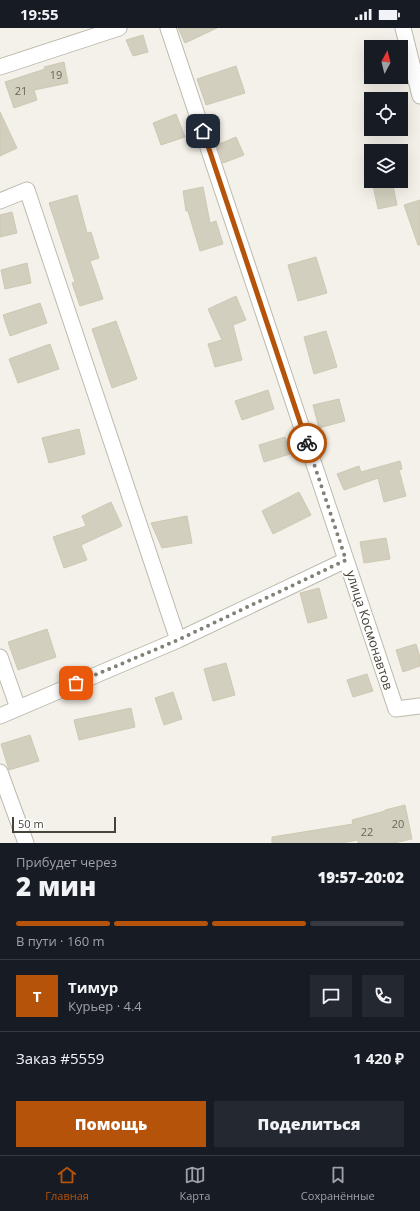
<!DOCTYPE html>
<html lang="ru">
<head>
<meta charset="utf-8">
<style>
	:root { --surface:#171b24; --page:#242831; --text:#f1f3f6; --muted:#9ea1a6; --line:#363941; --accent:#b45309 }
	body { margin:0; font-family:"Open Sans",sans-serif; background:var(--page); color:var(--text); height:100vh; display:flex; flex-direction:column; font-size:15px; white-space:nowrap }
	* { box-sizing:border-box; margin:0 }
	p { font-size:13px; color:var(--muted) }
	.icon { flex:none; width:22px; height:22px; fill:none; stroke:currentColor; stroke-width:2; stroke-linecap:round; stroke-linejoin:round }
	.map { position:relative; height:815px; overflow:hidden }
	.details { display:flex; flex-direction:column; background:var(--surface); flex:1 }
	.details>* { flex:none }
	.needle { width:26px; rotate:7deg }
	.fabs { position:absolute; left:364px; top:12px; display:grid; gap:8px }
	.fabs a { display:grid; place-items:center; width:44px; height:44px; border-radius:0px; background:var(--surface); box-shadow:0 4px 16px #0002; font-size:20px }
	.scale { position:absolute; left:12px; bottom:10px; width:104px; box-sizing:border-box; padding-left:4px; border:2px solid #464338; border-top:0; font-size:11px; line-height:14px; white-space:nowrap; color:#464338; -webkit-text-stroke:3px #fff; paint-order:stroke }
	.pin { position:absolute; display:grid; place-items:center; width:34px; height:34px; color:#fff; margin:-17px; border-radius:8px; box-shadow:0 2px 6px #0006 }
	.courier { position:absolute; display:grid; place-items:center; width:40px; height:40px; margin:-20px; border:3px solid #b45309; border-radius:50%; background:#fff; color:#222; box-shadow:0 1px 5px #0007 }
	.headline em { font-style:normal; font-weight:800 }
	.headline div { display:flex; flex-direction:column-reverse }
	.headline { display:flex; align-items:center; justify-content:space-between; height:68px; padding:0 16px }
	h1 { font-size:26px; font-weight:800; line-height:30px }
	.bar { display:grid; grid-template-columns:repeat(4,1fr); gap:6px 4px; align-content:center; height:48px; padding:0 16px }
	.bar i { height:5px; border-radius:3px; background:var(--line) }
	.bar .current { background:var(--accent) }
	.bar p { grid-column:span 4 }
	.line { display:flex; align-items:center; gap:10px; padding:0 16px; border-top:1px solid var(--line) }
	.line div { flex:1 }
	.round { display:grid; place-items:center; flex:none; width:42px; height:42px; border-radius:0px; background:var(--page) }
	.action { display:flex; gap:8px; margin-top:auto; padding:8px 16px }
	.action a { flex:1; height:46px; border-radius:0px; background:var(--accent); color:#fff; font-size:16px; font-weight:800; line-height:46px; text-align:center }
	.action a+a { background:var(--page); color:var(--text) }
	.status { display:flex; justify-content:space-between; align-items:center; height:28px; padding:0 20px; background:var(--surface); direction:ltr }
	.status svg { height:11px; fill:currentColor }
	.tab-bar { display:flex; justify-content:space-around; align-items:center; height:56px; border-top:1px solid var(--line); background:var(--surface); font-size:11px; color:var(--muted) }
	.tab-bar a { display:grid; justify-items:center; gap:2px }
	.tab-bar .current { color:var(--accent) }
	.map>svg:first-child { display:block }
	.building { fill:#d3cfbf; stroke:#cec8b3 }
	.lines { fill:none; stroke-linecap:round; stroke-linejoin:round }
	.street-casing { stroke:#bdbaac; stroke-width:17 }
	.street { stroke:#fff; stroke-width:15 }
	.done { stroke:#838076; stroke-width:4; stroke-dasharray:0 7.2 }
	.route { stroke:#b45309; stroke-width:5 }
	.labels { text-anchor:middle; stroke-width:3.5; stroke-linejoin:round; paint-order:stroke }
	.number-label { font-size:11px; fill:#69665a }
	.street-label { font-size:13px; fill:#464338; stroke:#fff }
</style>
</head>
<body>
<div class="status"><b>19:55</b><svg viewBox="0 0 49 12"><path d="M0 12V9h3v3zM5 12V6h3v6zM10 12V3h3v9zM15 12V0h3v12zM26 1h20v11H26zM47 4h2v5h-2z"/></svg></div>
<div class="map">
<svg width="420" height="815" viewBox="0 0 420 815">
	<rect width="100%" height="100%" fill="#f3f1e9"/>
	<path class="building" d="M178,0H217L185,15Z
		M143,7L148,24L133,28L126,12Z
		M64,34L68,55L34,62L37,72L14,80L5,54L45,41L44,39Z
		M236,38L245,65L206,77L197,51Z
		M0,84L17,120L0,128Z
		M176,86L185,109L161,117L153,95Z
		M236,109L244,127L223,135L217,117Z
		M372,153H392L397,177L378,181Z
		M203,159L210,195L216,193L223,216L200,223L188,183H186L183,163Z
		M77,167L87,205L91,204L99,230L90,233L103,271L80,278L72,255L75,254L49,175Z
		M420,172V217H418L404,177Z
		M12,184L17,205L0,209V187Z
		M316,229L327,265L298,273L288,237Z
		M27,235L31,255L5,261L1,242Z
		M236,268L246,292L233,297L242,332L215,339L208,316L222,312L208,281Z
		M40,275L47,295L10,308L3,287Z
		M116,293L137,351L112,360L92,301Z
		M326,303L337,339L314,346L304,309Z
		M50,316L59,341L18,355L9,331Z
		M268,362L274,381L242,392L235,373Z
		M339,371L345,393L319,400L313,377Z
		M79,401L85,426L49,435L42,410Z
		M285,409L290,426L264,434L259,417Z
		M400,433L402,441L399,442L406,468L384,474L378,450L344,462L337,446L359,438L361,444Z
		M299,464L311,487L273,506L262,483Z
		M111,474L122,498L81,517L87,532L64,540L53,509L86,498L82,488Z
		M187,488L192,515L162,520L151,495Z
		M386,510L390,531L364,535L360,514Z
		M319,560L327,590L308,595L300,565Z
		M47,601L56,629L18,642L8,614Z
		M416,616L420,629V638L403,644L396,622Z
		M226,635L235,667L213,673L204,641Z
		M367,646L373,663L353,669L347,652Z
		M173,664L182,691L164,697L155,670Z
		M131,680L135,699L79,712L74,692Z
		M30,707L39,733L9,742L1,716Z
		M405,777L412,811L394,815H358V812L341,815H272V809L353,796L352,792L385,783V782Z"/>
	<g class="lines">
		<g class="street-casing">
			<path id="street" d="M168,0L396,681L420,678
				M403,0L420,68
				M0,39L119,0
				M0,173L27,162L178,612
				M0,629L18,680
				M0,688L178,612L346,532
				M0,744L26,815"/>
		</g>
		<use href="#street" class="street"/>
	</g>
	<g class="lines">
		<path class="done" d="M76,655L178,612L346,532L307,415"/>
		<path class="route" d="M203,103L307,415"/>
	</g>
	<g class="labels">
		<g class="number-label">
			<text x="56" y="51">19</text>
			<text x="21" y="67">21</text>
			<text x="398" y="800">20</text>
			<text x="367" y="808">22</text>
		</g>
		<g class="street-label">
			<text transform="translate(370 602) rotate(72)" y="5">улица Космонавтов</text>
		</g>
	</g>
</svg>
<div class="fabs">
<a><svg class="needle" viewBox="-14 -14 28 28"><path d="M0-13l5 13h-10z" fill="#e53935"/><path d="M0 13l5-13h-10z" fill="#9ea1a6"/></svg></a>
<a><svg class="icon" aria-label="locate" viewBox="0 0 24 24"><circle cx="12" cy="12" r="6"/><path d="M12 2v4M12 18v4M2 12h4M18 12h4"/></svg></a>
<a><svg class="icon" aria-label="layers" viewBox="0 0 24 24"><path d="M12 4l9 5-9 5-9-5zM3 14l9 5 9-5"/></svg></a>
</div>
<div class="scale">50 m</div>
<div class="pin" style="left:76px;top:655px;background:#ea580c"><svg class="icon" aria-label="bag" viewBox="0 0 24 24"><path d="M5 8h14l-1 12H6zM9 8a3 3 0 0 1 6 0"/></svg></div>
<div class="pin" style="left:203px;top:103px;background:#1f2937"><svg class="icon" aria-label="home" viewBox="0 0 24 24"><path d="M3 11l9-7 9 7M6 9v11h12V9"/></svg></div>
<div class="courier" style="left:307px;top:415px"><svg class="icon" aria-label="bike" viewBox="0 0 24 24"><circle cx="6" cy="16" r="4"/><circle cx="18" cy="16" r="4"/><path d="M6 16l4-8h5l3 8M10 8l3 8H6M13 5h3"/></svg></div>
</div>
<section class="details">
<div class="headline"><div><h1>2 мин</h1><p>Прибудет через</p></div><em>19:57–20:02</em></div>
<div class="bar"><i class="current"></i><i class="current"></i><i class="current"></i><i></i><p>В пути · 160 m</p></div>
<div class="line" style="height:72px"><b class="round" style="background:var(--accent);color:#fff">Т</b><div><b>Тимур</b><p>Курьер · 4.4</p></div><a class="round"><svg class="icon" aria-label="chat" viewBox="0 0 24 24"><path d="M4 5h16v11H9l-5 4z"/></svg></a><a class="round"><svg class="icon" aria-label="phone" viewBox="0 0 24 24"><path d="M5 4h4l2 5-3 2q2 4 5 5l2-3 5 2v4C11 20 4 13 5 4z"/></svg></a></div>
<div class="line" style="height:52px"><div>Заказ #5559</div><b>1 420 ₽</b></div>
<div class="action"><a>Помощь</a><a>Поделиться</a></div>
</section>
<nav class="tab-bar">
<a class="current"><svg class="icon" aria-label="home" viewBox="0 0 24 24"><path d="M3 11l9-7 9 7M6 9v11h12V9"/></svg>Главная</a>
<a><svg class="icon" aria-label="map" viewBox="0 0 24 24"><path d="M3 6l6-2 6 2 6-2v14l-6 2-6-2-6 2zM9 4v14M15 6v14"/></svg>Карта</a>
<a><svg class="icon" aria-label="saved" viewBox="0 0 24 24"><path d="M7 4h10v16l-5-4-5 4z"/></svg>Сохранённые</a>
</nav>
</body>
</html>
